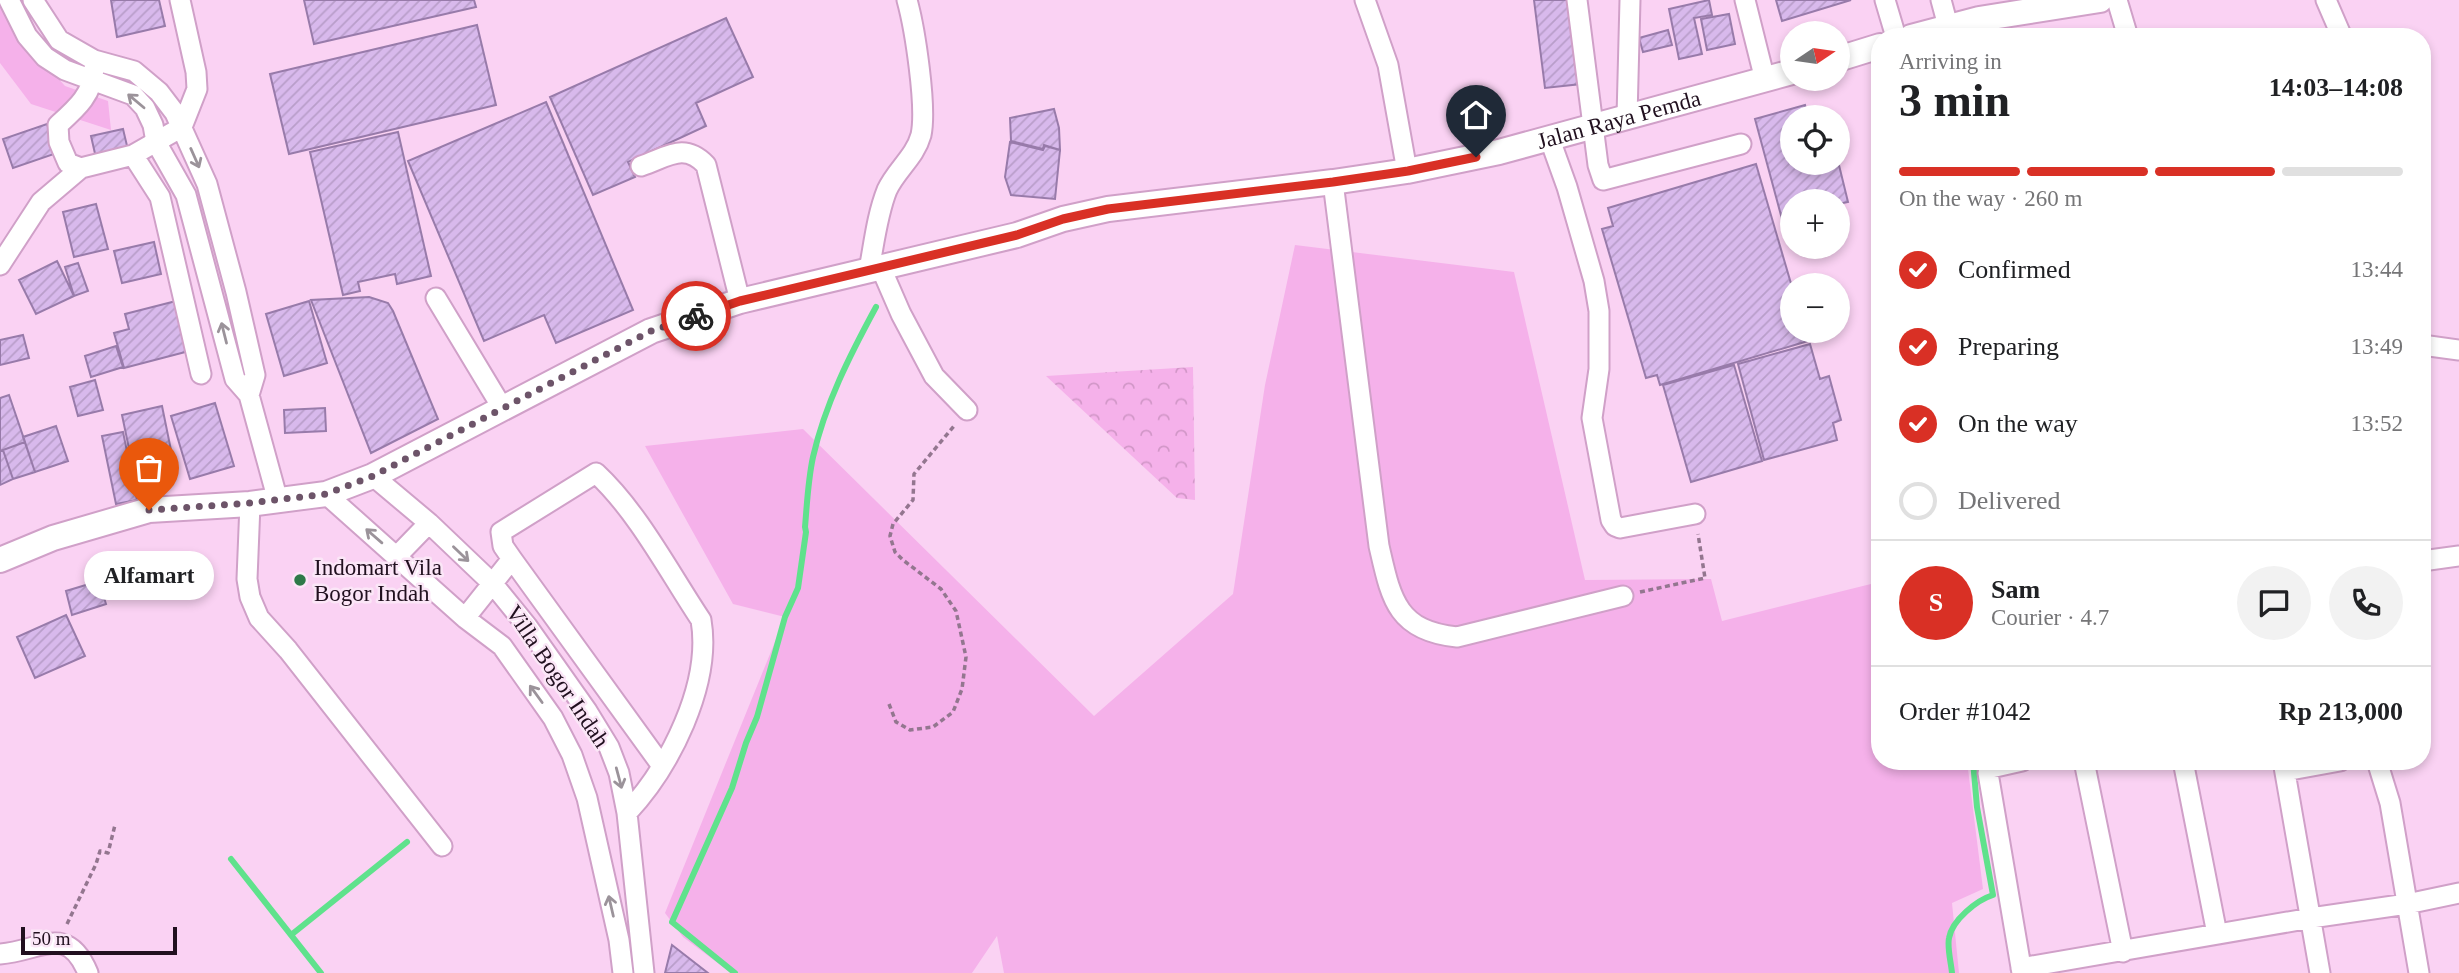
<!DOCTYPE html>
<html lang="en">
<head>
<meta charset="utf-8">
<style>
	:root { --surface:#fff; --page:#f2f2f2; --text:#202124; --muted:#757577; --line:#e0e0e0; --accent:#d93025 }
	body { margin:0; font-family:"Times New Roman",serif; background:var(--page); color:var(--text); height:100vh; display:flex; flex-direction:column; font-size:26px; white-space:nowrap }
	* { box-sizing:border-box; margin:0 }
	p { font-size:23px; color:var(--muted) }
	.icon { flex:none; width:38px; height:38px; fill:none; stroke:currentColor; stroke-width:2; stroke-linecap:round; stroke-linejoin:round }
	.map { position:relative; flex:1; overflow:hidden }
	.panel { position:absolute; left:1871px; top:28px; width:560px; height:742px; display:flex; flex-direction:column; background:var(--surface); border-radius:28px; box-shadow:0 4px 10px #0003 }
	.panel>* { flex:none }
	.needle { width:46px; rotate:77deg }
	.tools { position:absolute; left:1780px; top:21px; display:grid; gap:14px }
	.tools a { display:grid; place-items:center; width:70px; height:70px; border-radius:50%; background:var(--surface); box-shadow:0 4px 10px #0003; font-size:35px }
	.scale { position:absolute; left:21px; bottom:18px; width:156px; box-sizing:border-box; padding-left:7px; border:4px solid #21101f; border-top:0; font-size:19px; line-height:24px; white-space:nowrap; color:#21101f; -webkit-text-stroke:5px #fbe6f7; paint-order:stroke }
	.pin { position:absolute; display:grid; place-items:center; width:60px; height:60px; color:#fff; margin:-72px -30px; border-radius:50% 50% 50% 0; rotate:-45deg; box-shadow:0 0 7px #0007 }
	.pin .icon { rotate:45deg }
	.courier { position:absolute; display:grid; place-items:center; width:70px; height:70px; margin:-35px; border:5px solid #d93025; border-radius:50%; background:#fff; color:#222; box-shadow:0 2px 9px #0007 }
	.bubble { position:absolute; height:49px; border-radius:24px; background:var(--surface); box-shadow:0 4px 10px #0003; font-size:23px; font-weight:800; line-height:49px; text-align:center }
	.overview em { font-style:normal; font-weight:800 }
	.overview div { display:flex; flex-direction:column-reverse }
	.overview { display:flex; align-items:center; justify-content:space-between; height:119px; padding:0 28px }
	h1 { font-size:46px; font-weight:800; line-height:52px }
	.bar { display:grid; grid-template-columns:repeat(4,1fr); gap:10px 7px; align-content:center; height:84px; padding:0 28px }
	.bar i { height:9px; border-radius:5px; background:var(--line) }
	.bar .active { background:var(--accent) }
	.bar p { grid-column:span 4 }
	.line { display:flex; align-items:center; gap:18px; padding:0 28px; border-top:2px solid var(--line) }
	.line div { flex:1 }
	.round { display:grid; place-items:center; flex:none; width:74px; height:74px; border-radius:37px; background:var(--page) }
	ol { padding:0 28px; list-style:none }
	li { display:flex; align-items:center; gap:21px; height:77px }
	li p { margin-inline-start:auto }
	li .icon { padding:7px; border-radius:50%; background:var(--accent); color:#fff; stroke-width:4 }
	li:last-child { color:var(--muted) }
	li i { width:38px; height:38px; border:4px solid var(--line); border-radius:50% }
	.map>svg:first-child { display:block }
	.green { fill:#f5b1ea }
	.forest { fill:url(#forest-crowns) }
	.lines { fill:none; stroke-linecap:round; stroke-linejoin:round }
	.stream { stroke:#5fe28c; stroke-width:6 }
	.building { fill:url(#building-hatch); stroke:#987baa; stroke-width:2 }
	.minor-casing { stroke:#d0a0c8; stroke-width:23 }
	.major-casing { stroke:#d0a0c8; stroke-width:28 }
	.path { stroke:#93768f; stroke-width:3.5; stroke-dasharray:5 3.5; stroke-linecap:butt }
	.minor { stroke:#fff; stroke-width:19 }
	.major { stroke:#fff; stroke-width:24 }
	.oneway { stroke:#9b939a }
	.done { stroke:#6d5469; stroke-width:7; stroke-dasharray:0 12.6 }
	.route { stroke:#d93025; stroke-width:9 }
	.poi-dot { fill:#2d7948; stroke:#fbe6f7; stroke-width:2.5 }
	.labels { text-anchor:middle; stroke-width:5; stroke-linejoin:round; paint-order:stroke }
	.street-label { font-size:23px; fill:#21101f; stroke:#fbe6f7 }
	.poi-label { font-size:23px; fill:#21101f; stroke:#fbe6f7; text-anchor:start }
</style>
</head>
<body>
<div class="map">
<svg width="2459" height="973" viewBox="0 0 2459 973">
	<defs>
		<pattern id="forest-crowns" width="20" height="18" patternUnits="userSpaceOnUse" patternTransform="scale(1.75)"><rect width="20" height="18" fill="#f5b1ea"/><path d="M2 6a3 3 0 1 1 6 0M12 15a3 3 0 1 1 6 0" fill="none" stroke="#d297c8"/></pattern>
		<pattern id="building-hatch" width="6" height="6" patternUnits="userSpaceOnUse" patternTransform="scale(1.75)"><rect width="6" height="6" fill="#d8b9ec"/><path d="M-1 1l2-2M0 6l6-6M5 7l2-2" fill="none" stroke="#b99eca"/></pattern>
	</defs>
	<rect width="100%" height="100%" fill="#fad2f3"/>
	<path class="green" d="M0,0L31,48L65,86L108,101L111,130L31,104L0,63Z
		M1295,245L1514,272L1585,580L1711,579L1722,621L1879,582L1880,761H1967L1983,889L1952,903L1959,973H1004L997,936L972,973H731L683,937L665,913L785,617L733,604L645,446L803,429L1094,716L1233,594L1265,385Z"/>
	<path class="forest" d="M1193,367L1195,500L1177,498L1046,376Z"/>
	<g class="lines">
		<path class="stream" d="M231,859L321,973
			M291,935L407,842
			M735,973L672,922L732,788L746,743L757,717L785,617L798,588L806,532L805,527C807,504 808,480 813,457C825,404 850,355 876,307
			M1952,973C1951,962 1947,948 1949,938C1952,920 1977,900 1993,895L1977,807L1973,761"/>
	</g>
	<path class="building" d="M111,0H159L165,26L117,37Z
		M304,0H474L476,7L314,44Z
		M1534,0H1571L1581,84L1545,88Z
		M1709,0L1712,15L1694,18L1702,54L1679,59L1669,9Z
		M1776,0H1851L1782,21Z
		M1729,14L1735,44L1707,50L1701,19Z
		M726,18L753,77L696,103L706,126L628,162L635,177L593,195L550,97Z
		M477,25L496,105L289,154L270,74Z
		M1668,30L1672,45L1643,52L1639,38Z
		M546,102L633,310L556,343L544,315L484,341L408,161Z
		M1805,105L1808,117H1792V163L1838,161L1848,202L1838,204V201H1792V217L1782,219L1755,119Z
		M1054,109L1059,128L1060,150L1044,145L1043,149L1011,141L1010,118Z
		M47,124L57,153L13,168L3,139Z
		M123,129L128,150L96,158L91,136Z
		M398,132L431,276L397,284L395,274L358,282L360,291L343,295L310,152Z
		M1010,142L1043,150L1045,146L1060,150L1055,199L1011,195L1005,177Z
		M1756,164L1792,287V331H1805L1808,341L1660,385L1657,375L1646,378L1602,229L1613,226L1608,208Z
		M96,204L108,249L74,257L63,212Z
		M154,242L161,274L122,283L114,251Z
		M57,261L74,296L36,314L19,280Z
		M78,263L88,291L74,296L65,267Z
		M369,297L388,303L393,311L438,419L371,453L311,300Z
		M180,300L193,350L124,368L114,333L129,329L125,314Z
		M309,301L327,363L284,376L266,314Z
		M23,335L29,358L0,365V340Z
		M1810,344L1820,379L1829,376L1841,420L1833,423L1837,440L1764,460L1738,364Z
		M116,346L123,367L91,377L85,356Z
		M1734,365L1762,461L1691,482L1663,385Z
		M95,380L103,410L78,416L70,387Z
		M9,395L25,442L0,451V398Z
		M215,403L234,466L190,479L171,416Z
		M162,406L172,455L132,463L122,415Z
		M325,408L326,431L285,433L284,410Z
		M56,426L68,461L35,472L23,437Z
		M123,432L137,500L116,504L102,436Z
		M25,442L35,472L13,479L3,450Z
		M3,450L13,479L0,485V451Z
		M99,581L106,604L72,615L66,591Z
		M66,615L85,656L35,678L17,637Z
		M672,945L708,973H665Z"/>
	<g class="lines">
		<g class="minor-casing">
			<path id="minor" d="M9,0L27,36L45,57L65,70L133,95L145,108L153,125L156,142L186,195L235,379L249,395L278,501
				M33,0L59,40L94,60L134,71L159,92L175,113L207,184L236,292L255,375L249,395
				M1365,0L1388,65L1407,171
				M1577,0L1598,165L1603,180L1741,144
				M1745,0L1765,80
				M1885,0L1896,37
				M1941,0L1948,26
				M2117,0L2128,37
				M2326,0L2342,37
				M1979,19L1984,37
				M1627,117L1630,0
				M1549,137L1567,187L1594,281L1599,311V369L1592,418L1611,520L1615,526L1620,528L1695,514
				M133,155L160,197L201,374
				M641,166C668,157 684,142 706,165L740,301
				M81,168L68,163L59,142L58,125C77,108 93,94 94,68
				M1333,182L1379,546C1391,598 1396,631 1457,637L1623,596
				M0,265L41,202L81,168L133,155L182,127L197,89L196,72L180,0
				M881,268L901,314L934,376L967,410
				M869,270C874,244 877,215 887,190C896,170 915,157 921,135C927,107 915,29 907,0
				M436,298L503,409
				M2422,345L2459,350
				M373,476L429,523L493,584L527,626L587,711L609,747L619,773L627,813L644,973
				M326,494L465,618L502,646L553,718L572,755L587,798L619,940L623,973
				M250,504L247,579L250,597L259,618L288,650L442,846
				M397,556L429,523
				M2422,561L2459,556
				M465,618L512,559
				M2084,761L2123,952
				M2183,761L2217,934
				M2283,761L2320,973
				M2377,761L2390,803L2419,973
				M2285,771L2340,761
				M627,813C670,767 712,684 701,620C669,572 638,512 596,473L501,532L503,546L512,559L662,766
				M0,954C41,951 67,922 88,973
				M2021,968L2311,918L2407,904L2459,893
				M2022,973L1988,773L1991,768L2022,761"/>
		</g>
		<g class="major-casing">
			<g id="major">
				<path d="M1911,37L1979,19L2100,0"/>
				<path d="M1838,59L1880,46"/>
				<path id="s1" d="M0,560L53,538L149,510L250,504L326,494L373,476L651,331L740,301L1017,235L1063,219L1108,209L1333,182L1407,171L1499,152L1792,72"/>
			</g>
		</g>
		<path class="path" d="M1640,592L1705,578L1698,534
			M889,704L896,722L910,730L933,727L953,712L962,689L966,657L956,611L941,589L903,560L895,552L890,536L893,524L913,500L914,474L954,426
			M67,924L96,864L100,851L108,853L115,825"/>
		<use href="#minor" class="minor"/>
		<use href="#major" class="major"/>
	</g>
	<defs><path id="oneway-shaft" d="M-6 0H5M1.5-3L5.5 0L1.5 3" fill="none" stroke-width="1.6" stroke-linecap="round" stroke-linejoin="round" transform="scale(1.75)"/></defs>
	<g class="oneway">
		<use href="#oneway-shaft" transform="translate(136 101) rotate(-140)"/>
		<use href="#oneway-shaft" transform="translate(195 158) rotate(66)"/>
		<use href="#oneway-shaft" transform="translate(224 333) rotate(-104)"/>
		<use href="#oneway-shaft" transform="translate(374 536) rotate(-139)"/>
		<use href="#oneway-shaft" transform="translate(461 554) rotate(44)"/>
		<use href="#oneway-shaft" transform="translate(536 694) rotate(-126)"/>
		<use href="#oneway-shaft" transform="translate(619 778) rotate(75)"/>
		<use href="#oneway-shaft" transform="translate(611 906) rotate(-103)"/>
	</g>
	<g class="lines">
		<path class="done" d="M149,510L250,503L326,494L373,476L651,331L696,316"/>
		<path class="route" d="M696,316L740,301L1017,235L1063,219L1108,209L1333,182L1408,171L1476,157"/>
	</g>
	<circle class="poi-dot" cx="300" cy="580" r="7"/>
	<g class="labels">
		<g class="street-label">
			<text dy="8" stroke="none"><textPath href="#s1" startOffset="1692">Jalan Raya Pemda</textPath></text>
			<text transform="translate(558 676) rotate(56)" y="8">Villa Bogor Indah</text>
		</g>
		<g class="poi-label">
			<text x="314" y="575">Indomart Vila<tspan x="314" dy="26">Bogor Indah</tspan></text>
		</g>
	</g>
</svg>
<div class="tools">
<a><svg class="needle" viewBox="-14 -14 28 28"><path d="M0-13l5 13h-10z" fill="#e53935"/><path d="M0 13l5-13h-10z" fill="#757577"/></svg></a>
<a><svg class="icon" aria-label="locate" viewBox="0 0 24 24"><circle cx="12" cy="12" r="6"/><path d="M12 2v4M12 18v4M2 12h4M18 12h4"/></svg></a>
<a>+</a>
<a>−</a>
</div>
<div class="scale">50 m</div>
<div class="pin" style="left:149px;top:510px;background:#ea580c"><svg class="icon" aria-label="bag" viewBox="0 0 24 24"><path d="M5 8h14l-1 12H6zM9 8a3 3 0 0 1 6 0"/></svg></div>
<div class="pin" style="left:1476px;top:157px;background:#1f2937"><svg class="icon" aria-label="home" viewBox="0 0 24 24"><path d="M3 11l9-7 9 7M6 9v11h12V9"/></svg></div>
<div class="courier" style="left:696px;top:316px"><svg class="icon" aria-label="bike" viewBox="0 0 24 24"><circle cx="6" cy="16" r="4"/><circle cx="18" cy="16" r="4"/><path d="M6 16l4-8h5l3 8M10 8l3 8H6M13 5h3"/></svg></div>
<div class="bubble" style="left:84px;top:551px;width:130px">Alfamart</div>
<section class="panel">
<div class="overview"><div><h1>3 min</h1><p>Arriving in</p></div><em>14:03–14:08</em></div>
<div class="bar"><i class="active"></i><i class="active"></i><i class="active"></i><i></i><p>On the way · 260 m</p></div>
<ol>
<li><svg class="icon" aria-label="check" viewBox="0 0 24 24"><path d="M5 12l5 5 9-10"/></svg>Confirmed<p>13:44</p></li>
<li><svg class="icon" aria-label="check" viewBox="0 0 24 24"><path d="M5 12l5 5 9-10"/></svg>Preparing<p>13:49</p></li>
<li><svg class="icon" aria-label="check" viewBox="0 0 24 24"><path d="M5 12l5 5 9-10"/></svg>On the way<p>13:52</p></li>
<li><i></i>Delivered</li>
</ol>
<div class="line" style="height:126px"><b class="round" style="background:var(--accent);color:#fff">S</b><div><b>Sam</b><p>Courier · 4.7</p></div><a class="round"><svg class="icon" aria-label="chat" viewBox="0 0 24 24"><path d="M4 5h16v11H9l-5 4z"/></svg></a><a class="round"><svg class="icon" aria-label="phone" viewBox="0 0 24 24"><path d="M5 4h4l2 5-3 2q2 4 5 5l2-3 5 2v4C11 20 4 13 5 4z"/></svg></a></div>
<div class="line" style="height:91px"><div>Order #1042</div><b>Rp 213,000</b></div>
</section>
</div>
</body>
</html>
